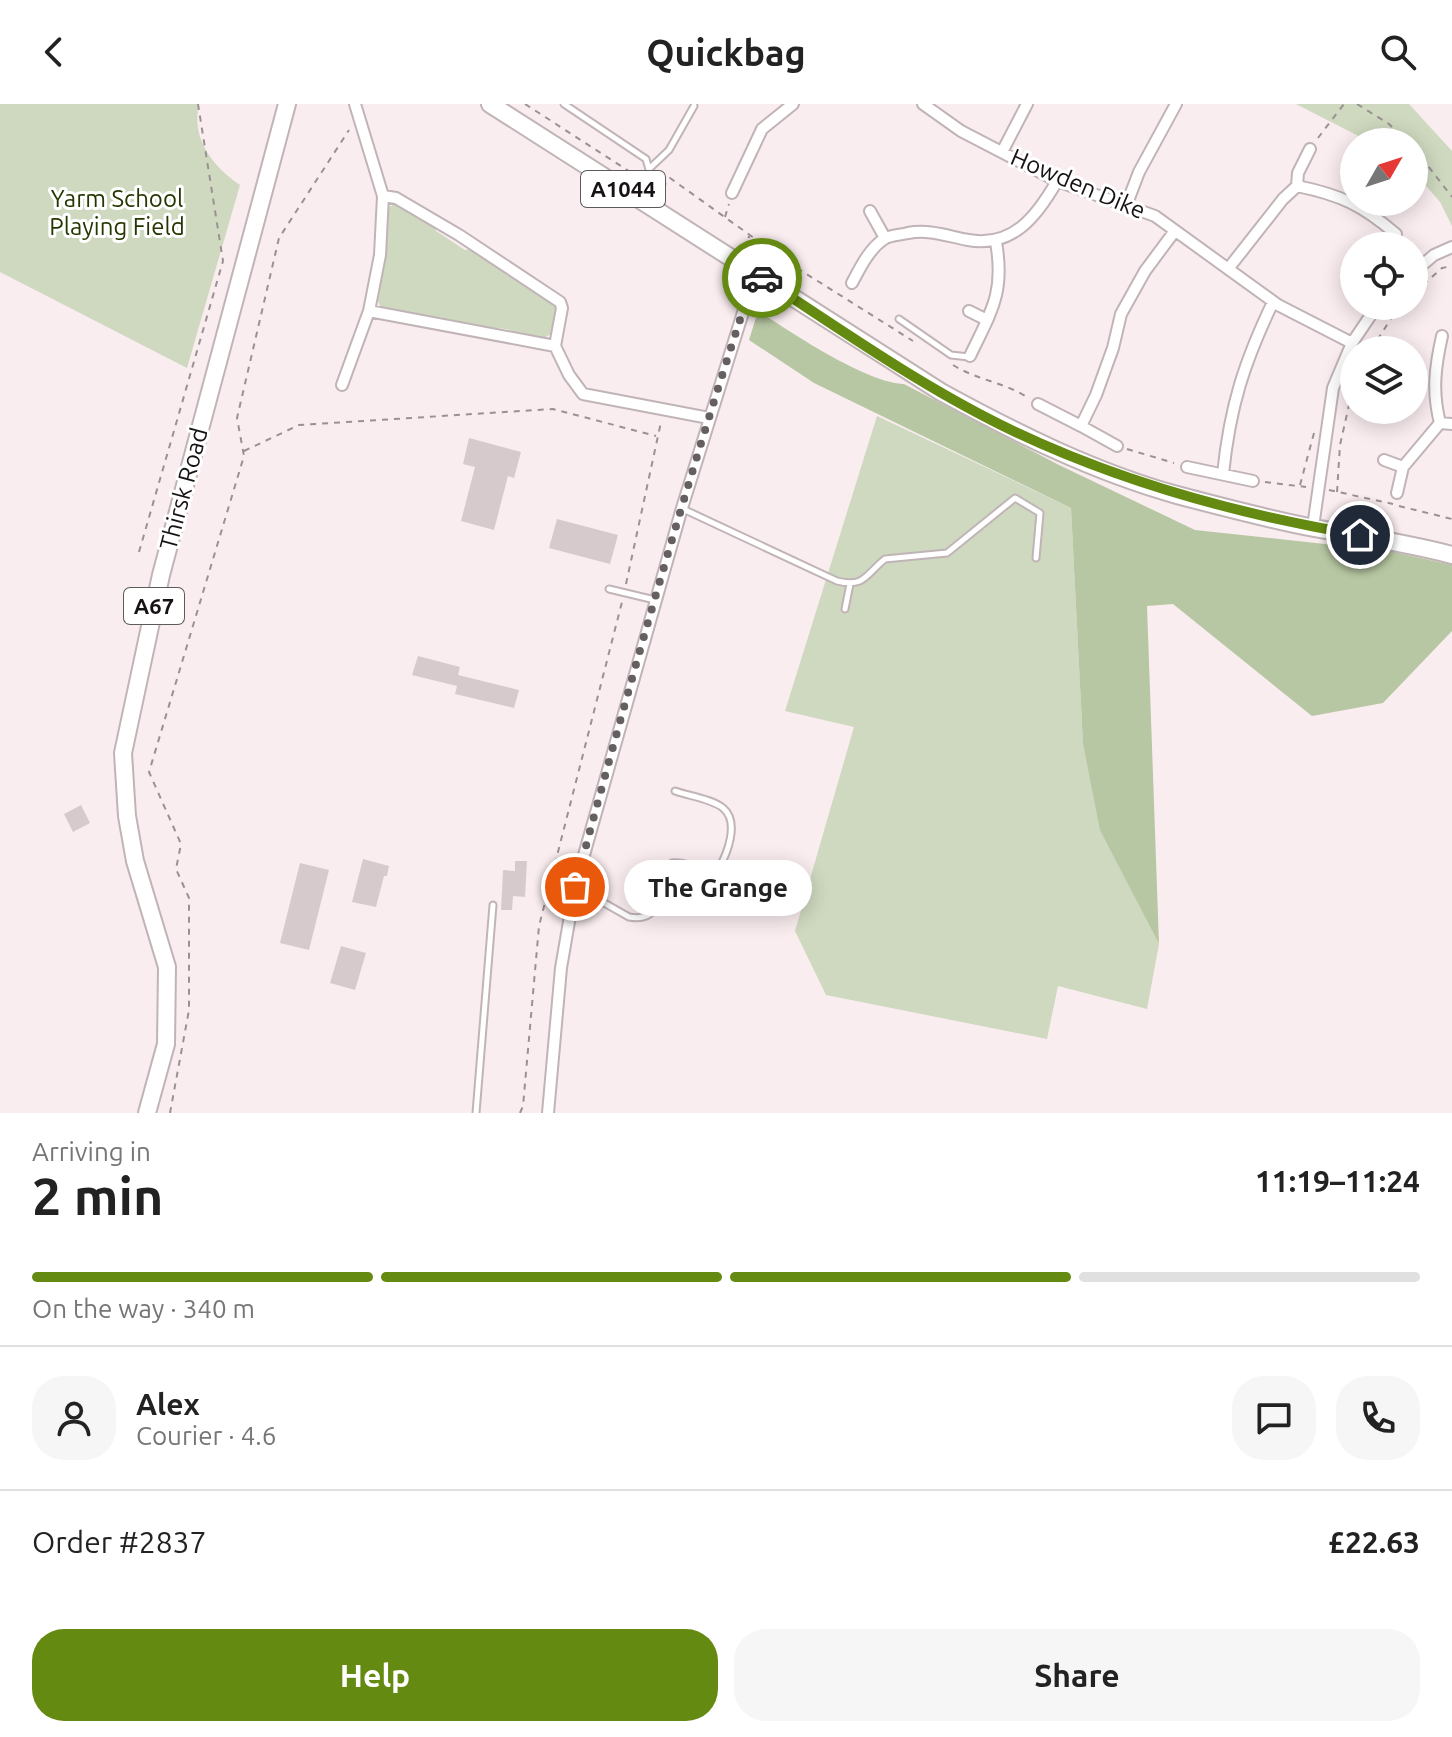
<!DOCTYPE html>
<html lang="en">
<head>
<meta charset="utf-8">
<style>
	:root { --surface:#fff; --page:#f6f6f6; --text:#222; --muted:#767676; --line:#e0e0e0; --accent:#658a11 }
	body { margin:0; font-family:Ubuntu,sans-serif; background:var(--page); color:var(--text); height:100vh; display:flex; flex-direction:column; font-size:30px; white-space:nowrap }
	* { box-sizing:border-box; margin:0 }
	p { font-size:26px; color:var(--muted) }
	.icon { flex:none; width:44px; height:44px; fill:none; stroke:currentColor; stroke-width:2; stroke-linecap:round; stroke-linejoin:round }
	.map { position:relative; height:1009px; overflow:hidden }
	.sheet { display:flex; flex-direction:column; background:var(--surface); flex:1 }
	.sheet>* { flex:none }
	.needle { width:52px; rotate:51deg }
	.controls { position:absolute; left:1340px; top:24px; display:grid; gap:16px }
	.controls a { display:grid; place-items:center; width:88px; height:88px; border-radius:50%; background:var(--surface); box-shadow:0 4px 20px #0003; font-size:40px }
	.pin { position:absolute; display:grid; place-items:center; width:68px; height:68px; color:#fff; margin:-34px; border:4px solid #fff; border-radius:50%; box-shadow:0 2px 8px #0007 }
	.courier { position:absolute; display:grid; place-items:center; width:80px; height:80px; margin:-40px; border:6px solid #658a11; border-radius:50%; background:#fff; color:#222; box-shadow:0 2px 10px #0007 }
	.bubble { position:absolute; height:56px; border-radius:28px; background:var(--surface); box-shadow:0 4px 20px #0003; font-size:26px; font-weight:700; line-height:56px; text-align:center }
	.head em { font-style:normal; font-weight:700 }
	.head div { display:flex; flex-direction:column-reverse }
	.head { display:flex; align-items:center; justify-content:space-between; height:136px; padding:0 32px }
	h1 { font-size:52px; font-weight:700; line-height:60px }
	.bar { display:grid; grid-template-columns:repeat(4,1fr); gap:12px 8px; align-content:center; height:96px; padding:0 32px }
	.bar i { height:10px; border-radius:6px; background:var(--line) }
	.bar .on { background:var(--accent) }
	.bar p { grid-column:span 4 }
	.line { display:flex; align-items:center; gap:20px; padding:0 32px; border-top:2px solid var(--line) }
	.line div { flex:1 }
	.round { display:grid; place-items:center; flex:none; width:84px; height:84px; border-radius:32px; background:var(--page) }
	.button { display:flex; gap:16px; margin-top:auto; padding:16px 32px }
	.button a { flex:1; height:92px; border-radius:32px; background:var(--accent); color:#fff; font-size:32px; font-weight:700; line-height:92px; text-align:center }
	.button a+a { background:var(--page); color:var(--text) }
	header { display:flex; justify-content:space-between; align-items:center; height:104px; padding:0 32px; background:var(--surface); font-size:36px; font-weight:700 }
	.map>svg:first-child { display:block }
	.green { fill:#ced9bf }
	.forest { fill:#b7c7a3 }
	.building { fill:#d7cacd }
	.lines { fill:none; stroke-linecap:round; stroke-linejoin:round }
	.lane-casing { stroke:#c1b4b7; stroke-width:9 }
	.street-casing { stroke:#c1b4b7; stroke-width:14 }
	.primary-casing { stroke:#c1b4b7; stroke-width:20 }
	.path { stroke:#9a9193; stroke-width:2; stroke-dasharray:6 6; stroke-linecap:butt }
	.lane { stroke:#fff; stroke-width:5 }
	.street { stroke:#fff; stroke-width:10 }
	.primary { stroke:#fff; stroke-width:16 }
	.done { stroke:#665f61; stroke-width:8; stroke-dasharray:0 14.4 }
	.route { stroke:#658a11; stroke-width:10 }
	.labels { text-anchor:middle; stroke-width:6; stroke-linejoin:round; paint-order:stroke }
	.shield { fill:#fff; stroke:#5d5a5a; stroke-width:2 }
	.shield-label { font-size:22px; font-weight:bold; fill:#171314 }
	.street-label { font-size:24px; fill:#171314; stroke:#fff }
	.park-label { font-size:24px; fill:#253700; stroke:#fff }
</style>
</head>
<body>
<header><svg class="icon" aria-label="back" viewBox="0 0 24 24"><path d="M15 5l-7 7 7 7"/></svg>Quickbag<svg class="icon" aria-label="search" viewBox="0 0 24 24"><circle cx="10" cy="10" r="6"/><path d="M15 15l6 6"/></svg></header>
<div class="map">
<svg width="1452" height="1009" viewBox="0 0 1452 1009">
	<rect width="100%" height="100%" fill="#faedf0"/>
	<path class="green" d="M0,0H199C191,34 212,62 240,81L187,264L0,168Z
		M1296,0H1409L1452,47V122L1440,98L1414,68V38H1370Z
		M395,100L434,121L436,127L465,146L471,145L504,165L505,170L528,185L533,184L556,201L553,229L542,235L521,232C514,225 496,222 487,226L381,204L376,193L383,164L387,110L389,103Z
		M877,312L1071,404L1083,640L1101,726L1159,840L1147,905L1058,882L1047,935L826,891L795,827L854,623L785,607Z"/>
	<path class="forest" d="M758,207C792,229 866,279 904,280L1059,361L1195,426L1389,447L1452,461V527L1383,599L1312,612L1173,500L1147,502L1159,840L1100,726L1083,640L1071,404L814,279L749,236Z"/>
	<path class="building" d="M469,334L521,348L514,374L508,372L494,426L461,417L475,363L463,360Z
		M557,415L618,431L610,460L549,444Z
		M418,552L460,563L458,571L519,586L514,604L455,590L457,582L412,571Z
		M81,701L90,719L73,728L64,710Z
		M363,755L389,762L387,772H384L376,803L352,798Z
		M515,757H527L525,793L513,792L512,806H501L503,766L515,767Z
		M300,759L329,766L309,846L280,839Z
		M341,842L366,849L355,886L330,879Z"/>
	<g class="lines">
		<g class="lane-casing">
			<path id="lane" d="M564,0L646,55L650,69L639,90
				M650,64L669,46L694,2
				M899,215L951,251L969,253
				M683,405L837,477C865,484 866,470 885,455L947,449L1015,394L1040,409L1036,454
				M609,485L655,496
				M845,505L850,480
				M576,783L629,813C667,820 656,779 672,759C688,757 703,769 719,764C727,750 740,718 723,704C712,695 689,692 675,687
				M476,1009L493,801"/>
		</g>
		<g class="street-casing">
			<path id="street" d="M355,0L383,92
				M923,0L961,27L1057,77L1155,112L1278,201L1352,239
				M1002,48L1027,0
				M1297,82L1298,69L1310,45
				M732,89L762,25L793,0
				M1126,102L1139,68L1176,0
				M870,107L885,134
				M1228,165L1283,95L1297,82C1341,91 1362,101 1396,130
				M1414,168L1434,151L1452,143
				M852,179C860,164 869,145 884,135C890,131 901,131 908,129C929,125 947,132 968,136C1013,144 1037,112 1057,77
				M969,207L987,216
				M555,242L369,207L380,151L383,92L396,94L459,131L560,198L562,204L555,242L569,271L583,290L709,314
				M970,252C991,208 1005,189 996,138
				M342,281L369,207
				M1038,300L1081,322L1096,291L1113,244L1121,210L1145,167L1174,128
				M1440,319C1432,288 1435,263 1442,232
				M1081,322L1117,342
				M1384,356L1403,363
				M1187,363L1253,377
				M1223,370C1230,302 1244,259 1273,198
				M1397,389L1403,363L1440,319L1452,320
				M1313,423L1333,284L1352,239L1377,202
				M548,1009L561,864L575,783L682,404L755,170"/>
		</g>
		<g class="primary-casing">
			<path id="primary" d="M490,0L941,288C1016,329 1094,368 1177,391C1222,403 1268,415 1314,424C1360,432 1406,439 1452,451
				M147,1009L166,940L167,863L135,757L127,712L123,649L161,471L287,0"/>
		</g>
		<path class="path" d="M525,0L638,73
			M1357,0L1389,20L1408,38
			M1318,34L1344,0
			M1414,44L1452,93
			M653,83L660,87L670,74L789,159L913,237
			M725,113L729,100
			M747,146L749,132
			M1414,189L1442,164L1452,162
			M1371,246L1399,202
			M953,261C977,276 1003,278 1027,293
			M1127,345L1174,359
			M244,347L299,321L553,305L656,332
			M1265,378L1306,383
			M1300,381L1314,329
			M1329,386L1393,400
			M1337,388L1340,341L1354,279
			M1399,402L1452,415
			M139,448L223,157L198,0
			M626,480L661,318
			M170,1009L189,906V794L176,765L181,740L149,668L244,352L237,314L279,134L349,26
			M520,1009L523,1002L539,822L622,498"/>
		<use href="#lane" class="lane"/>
		<use href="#street" class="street"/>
		<use href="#primary" class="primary"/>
	</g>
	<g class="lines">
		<path class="done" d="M575,783C630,577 688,372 755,170L762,174"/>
		<path class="route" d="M762,174C840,225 918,280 1001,321C1115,377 1235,410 1360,431"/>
	</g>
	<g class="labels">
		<g class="shield">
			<rect x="581" y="67" width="84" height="36" rx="6"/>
			<rect x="124" y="484" width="60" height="36" rx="6"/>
		</g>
		<g class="shield-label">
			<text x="623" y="93">A1044</text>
			<text x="154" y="510">A67</text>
		</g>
		<g class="street-label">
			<text transform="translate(1078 80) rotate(23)" y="8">Howden Dike</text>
			<text transform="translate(184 385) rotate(-75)" y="8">Thirsk Road</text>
		</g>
		<g class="park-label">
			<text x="117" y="103">Yarm School<tspan x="117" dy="28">Playing Field</tspan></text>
		</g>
	</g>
</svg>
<div class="controls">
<a><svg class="needle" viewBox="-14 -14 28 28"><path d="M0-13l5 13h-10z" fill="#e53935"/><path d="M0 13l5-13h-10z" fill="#767676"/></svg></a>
<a><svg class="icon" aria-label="locate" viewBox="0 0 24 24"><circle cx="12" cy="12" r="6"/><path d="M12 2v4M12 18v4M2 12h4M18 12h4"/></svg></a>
<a><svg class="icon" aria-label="layers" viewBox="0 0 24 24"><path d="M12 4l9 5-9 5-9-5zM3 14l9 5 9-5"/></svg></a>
</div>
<div class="pin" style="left:575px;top:783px;background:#ea580c"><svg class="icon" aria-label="bag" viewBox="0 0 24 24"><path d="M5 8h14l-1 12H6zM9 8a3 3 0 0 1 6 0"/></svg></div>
<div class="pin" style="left:1360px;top:431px;background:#1f2937"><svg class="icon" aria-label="home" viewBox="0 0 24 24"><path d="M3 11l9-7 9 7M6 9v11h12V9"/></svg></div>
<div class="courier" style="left:762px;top:174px"><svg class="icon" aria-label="car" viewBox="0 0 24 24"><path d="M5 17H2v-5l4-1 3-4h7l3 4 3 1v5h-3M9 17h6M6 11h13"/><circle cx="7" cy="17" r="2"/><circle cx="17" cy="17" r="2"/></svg></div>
<div class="bubble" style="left:624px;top:756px;width:188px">The Grange</div>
</div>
<section class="sheet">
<div class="head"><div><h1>2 min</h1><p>Arriving in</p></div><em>11:19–11:24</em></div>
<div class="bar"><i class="on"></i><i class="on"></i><i class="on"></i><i></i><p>On the way · 340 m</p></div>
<div class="line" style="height:144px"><a class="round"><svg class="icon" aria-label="person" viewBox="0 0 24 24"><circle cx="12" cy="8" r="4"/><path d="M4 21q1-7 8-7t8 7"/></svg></a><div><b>Alex</b><p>Courier · 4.6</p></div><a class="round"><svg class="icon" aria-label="chat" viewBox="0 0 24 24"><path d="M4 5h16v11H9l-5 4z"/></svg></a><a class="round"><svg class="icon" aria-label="phone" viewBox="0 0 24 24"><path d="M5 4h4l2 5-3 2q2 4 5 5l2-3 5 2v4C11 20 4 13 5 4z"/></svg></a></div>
<div class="line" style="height:104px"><div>Order #2837</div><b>£22.63</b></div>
<div class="button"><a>Help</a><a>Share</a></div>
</section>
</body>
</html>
